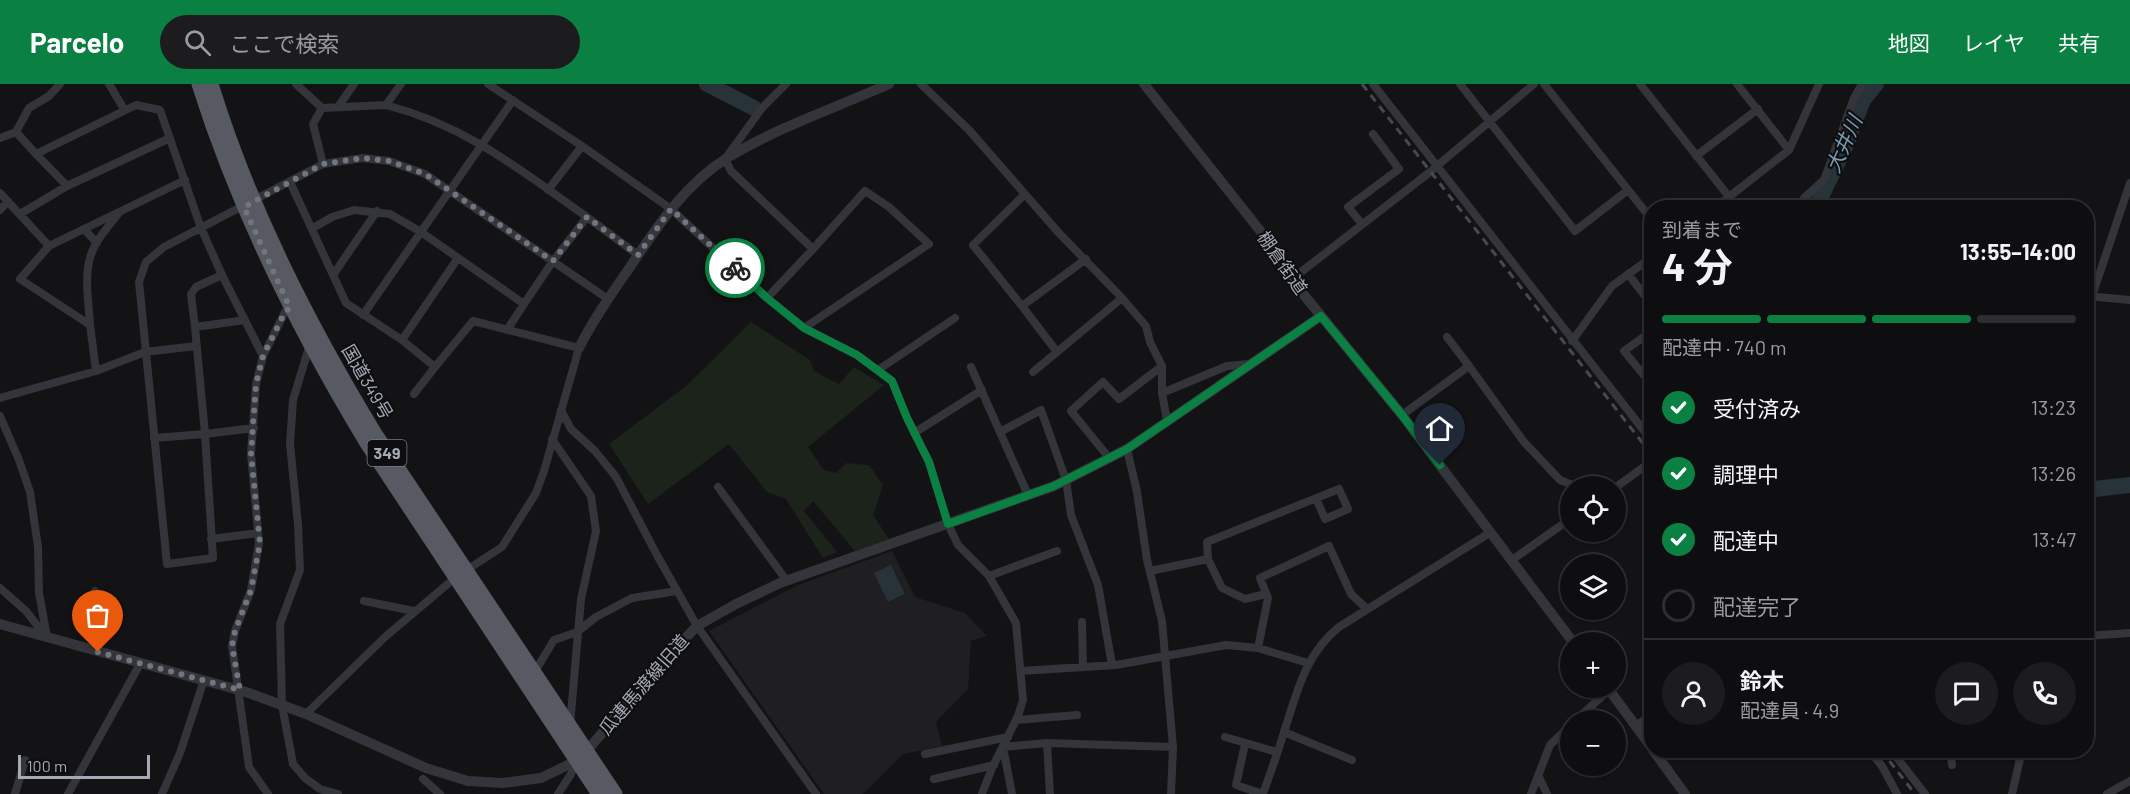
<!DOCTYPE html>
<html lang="ja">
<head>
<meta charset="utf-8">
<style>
	:root { --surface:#0e0e10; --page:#1c1c1e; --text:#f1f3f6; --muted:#9b9c9f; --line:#2e2e30; --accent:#0b8043 }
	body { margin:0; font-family:Barlow,"Noto Sans JP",sans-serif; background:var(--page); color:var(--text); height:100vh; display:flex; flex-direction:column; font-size:22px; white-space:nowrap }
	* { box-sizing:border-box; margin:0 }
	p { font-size:20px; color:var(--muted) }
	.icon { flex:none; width:33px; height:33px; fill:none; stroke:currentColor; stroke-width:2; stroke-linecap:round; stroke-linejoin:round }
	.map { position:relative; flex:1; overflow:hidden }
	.side { position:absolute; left:1644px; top:116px; width:450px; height:558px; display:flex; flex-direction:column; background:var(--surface); border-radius:24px; box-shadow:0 2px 4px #0004,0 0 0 2px var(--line) }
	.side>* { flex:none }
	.controls { position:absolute; left:1560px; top:392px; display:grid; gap:12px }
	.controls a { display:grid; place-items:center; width:66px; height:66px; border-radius:50%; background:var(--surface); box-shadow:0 2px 4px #0004,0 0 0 2px var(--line); font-size:30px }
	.scale { position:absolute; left:18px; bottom:15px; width:132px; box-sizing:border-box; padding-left:6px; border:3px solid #a3aab6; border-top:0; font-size:16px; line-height:21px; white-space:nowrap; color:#a3aab6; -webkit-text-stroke:4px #0e0e10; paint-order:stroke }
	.pin { position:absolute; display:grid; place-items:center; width:51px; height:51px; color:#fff; margin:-62px -26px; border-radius:50% 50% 50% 0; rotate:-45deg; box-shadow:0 0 6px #0007 }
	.pin .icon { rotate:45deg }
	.courier { position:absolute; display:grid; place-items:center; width:60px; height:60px; margin:-30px; border:4px solid #0b8043; border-radius:50%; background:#fff; color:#222; box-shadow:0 2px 8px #0007 }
	.overview em { font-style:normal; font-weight:700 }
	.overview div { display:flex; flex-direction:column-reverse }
	.overview { display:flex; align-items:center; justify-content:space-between; height:102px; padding:0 18px }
	h1 { font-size:39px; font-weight:700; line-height:45px }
	.bar { display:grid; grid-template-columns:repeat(4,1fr); gap:9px 6px; align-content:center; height:72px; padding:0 18px }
	.bar i { height:8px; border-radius:4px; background:var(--line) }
	.bar .current { background:var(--accent) }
	.bar p { grid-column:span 4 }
	.line { display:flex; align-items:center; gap:15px; padding:0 18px; border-top:2px solid var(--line) }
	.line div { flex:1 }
	.round { display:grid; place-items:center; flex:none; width:63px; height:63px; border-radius:32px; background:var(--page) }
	ol { padding:0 18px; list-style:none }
	li { display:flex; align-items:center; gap:18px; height:66px }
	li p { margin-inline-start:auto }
	li .icon { padding:6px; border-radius:50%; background:var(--accent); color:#fff; stroke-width:4 }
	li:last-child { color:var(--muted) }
	li i { width:33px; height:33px; border:3px solid var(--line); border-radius:50% }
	header { display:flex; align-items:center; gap:36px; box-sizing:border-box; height:84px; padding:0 30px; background:var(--accent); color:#fff }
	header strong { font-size:28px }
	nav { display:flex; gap:33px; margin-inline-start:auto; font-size:21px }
	.search { width:420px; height:54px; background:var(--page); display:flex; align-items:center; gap:15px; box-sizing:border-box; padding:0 21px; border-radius:33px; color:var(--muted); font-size:22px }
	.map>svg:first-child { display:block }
	.built { fill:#1f1f22 }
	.green { fill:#1b231b }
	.water { fill:#283239 }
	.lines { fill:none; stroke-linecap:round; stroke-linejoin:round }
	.river { stroke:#283239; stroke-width:16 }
	.minor { stroke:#33353a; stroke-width:8 }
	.tertiary { stroke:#33353a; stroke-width:10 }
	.trunk { stroke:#575a62; stroke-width:15 }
	.rail { stroke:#46494f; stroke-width:3; stroke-dasharray:8 6; stroke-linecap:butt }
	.done { stroke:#71757e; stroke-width:6; stroke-dasharray:0 10.8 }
	.route { stroke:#0b8043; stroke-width:8 }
	.labels { text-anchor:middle; stroke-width:4.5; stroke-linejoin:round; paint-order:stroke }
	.shield { fill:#0e0e10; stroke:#767b84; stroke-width:1.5 }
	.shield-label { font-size:16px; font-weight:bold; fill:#a3aab6 }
	.street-label { font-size:18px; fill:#a3aab6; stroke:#0e0e10 }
	.water-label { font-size:20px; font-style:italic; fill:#789ab4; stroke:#0e0e10 }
</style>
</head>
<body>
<header>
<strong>Parcelo</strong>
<div class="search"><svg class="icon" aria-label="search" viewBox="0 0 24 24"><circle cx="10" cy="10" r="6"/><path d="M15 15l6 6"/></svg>ここで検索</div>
<nav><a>地図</a><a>レイヤ</a><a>共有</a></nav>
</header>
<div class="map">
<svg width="2130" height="710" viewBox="0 0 2130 710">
	<rect width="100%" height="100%" fill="#131315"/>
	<path class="built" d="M892,467L915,513L965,529L987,552L971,557L968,605L936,638L942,662L903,670L863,710H824L709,547L798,501Z"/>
	<path class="green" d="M751,238L810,276L814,287L839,300L854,283L884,301L808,363L824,386L836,389L846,379L869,381L883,401L873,431L889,455L855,467L813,417L804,427L837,468L823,474L786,415L767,408L729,360L648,420L609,360L686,302Z"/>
	<path class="water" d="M891,481L905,510L888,518L874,489Z"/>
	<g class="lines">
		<path class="river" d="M707,0L754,24
			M1816,123L1845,63L1863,16L1876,0
			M2086,406L2130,401"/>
		<path class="minor" d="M109,0L124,25
			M296,0L322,24L313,40L323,80
			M488,0L582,62L671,125L767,214L804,244L857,271L892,297L907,334L929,378L948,440L958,461L989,492L1016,539L1023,616L1018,632L992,684L982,710
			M921,0L969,46L1058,148L1122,214
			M1373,0L1652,357
			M1460,0L1575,147L1628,106
			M1544,0L1652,136
			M1640,0L1737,123
			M1737,0L1789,66
			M338,23L354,0
			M322,24L386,21L401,0
			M16,48L29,24L49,12L60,0
			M0,54L16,48L36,70L136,21L160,26L201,144L222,191L263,272
			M36,70L67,102
			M1696,72L1758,25
			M290,98L346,219L402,256L435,283L473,237L579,264L544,387L536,409L502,463L465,487
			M548,106L582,62
			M0,109L49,162L20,195L90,241L96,287
			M1025,110L973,161L1022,222L1086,175
			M1716,123L1789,66L1819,0
			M1804,123V114L1824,96L1854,14L1862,0
			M0,126L8,117
			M20,130L67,102L170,54
			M587,133L638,171
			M1362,140L1348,123L1399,85L1373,50
			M313,144L332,133L354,126L390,130L421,148L524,220L553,177L587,133C520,86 467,42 386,21
			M84,145L96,158
			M49,162L185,96
			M1628,190L1652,221
			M222,191L196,203L191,210L195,243L245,236
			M333,191L377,127
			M1292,195L1430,88L1534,0
			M2087,212L2130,216
			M2092,212L2130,99
			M767,214L813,165L731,87L725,75L762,24L786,0
			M1022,222L1057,268
			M363,231L513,16
			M90,241C89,220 84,195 90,174C94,158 107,144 118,130
			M195,243L205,350L254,344
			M804,244L929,160L889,123L865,107L813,165
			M507,246L524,220
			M1652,247L1624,267L1652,301
			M402,256L458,174
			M1572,257L1612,202L1652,173
			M310,260L293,316L290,360L298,440L300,486L280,540L282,621L293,680L305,694L320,705L338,710
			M1469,282L1524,358L1560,396L1575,402
			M971,283L1028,411
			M878,286L955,234
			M1033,288L1122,214L1146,242L1150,258L1162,282V309L1167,337
			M1162,309L1227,282L1249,280
			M414,310L435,283
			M0,314L96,287L145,268L196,262
			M561,326L571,345L595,367L616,393L658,473L697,542L816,710
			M1402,331L1469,282L1447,253
			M0,332L19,376L30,408L38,463L39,509L47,553
			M1000,348L1041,326L1066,396L1071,431L1098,501L1112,581
			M914,349L982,306
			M154,354L205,350L213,474L167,480L139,198L146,178L164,163L323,80L363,74L389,77L425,90L608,215
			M552,355L591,412L596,447L581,515L570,641
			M1110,375L1071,327L1103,298L1119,315L1162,282
			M718,403L787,497
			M1616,403L1652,377
			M211,455L258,449
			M1512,476L1570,435
			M1150,487L1208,475
			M989,492L1057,467
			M0,504L26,527L46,553
			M95,507L98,568
			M1266,510L1245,515L1222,504L1208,475L1207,458L1339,405L1348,425L1325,435L1316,414
			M364,517L414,527
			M1082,538L1083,583
			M2086,552L2130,549
			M1308,579L1258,564L1268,514L1260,494L1329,462L1351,510L1367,525
			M1021,587L1116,581L1226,561L1258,564
			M534,589L554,556L577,548L596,533L632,514L677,507
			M306,630L385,553L456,493
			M1016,636L1077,631
			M1576,636L1609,606
			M1635,642L1652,631
			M1284,648L1352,676
			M1225,653L1277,668
			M1245,660L1236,701L1263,710C1270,689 1278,669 1284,648C1297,609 1305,570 1339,543L1491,448
			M1869,666L1882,682L1897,710
			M1891,666L1925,710
			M1950,666L1952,681
			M925,670L1008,653
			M1539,693L1547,710
			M423,695L440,710
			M934,695L994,681
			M15,710L25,676
			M68,710L140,580
			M162,710L180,669L204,596
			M268,710L249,683L232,562L235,547L251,506L259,459L251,370L256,300L263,272L285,228L290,223
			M558,710L571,690L576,676
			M1012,710L1003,663L1047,659
			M1050,710L1047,659L1173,663L1162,537L1147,476L1137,408L1127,365
			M1171,710L1173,663
			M1531,710L1550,661L1570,642
			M2012,710L2022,666
			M2107,710L2130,697"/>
		<path class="tertiary" d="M1144,0L1277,168L1292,195L1304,211L1402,331L1573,558
			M579,264C593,236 612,209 630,183C657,143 685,100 727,74C778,43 835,24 889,0
			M0,540L246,608L306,630L426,684L468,697L503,699L541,694L572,679L586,668L656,585L697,542L736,520L780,499L1054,402L1127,365L1321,232
			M1607,603L1652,664
			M1653,666L1685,710"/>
		<path class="trunk" d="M199,0C239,127 298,245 367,359L599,710
			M211,0C249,124 308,239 375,350L615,710"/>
		<path class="rail" d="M1362,0L1652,371
			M1881,666L1915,710"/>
	</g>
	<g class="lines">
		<path class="done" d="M98,568L240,606L232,562L235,547L251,506L260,459L251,370L256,300L263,272L285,228L290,224L244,123L323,80L363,74L389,77L425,90L553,177L587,133L638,171L671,125L735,184"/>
		<path class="route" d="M735,184L767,214L804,244L857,271L892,297L907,334L929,378L948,440L1054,402L1127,365L1321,232L1402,331L1440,381"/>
	</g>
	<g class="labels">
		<rect class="shield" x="367.5" y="356" width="39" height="26" rx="4.5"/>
		<g class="shield-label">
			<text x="387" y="375">349</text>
		</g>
		<g class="street-label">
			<text transform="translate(1282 179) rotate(55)" y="6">棚倉街道</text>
			<text transform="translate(367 298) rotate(60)" y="6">国道349号</text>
			<text transform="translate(644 601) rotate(-49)" y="6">瓜連馬渡線旧道</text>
		</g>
		<g class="water-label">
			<text transform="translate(1844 60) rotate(-66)" y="7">大井川</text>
		</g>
	</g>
</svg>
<div class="controls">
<a><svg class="icon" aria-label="locate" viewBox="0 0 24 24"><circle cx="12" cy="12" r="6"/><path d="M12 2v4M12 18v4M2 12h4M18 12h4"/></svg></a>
<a><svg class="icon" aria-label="layers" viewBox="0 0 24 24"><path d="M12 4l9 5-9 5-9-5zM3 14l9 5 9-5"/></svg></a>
<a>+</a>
<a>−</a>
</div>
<div class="scale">100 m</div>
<div class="pin" style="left:98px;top:568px;background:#ea580c"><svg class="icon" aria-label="bag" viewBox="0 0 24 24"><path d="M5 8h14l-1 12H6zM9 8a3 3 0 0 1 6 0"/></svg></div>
<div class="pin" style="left:1440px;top:381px;background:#1f2937"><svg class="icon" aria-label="home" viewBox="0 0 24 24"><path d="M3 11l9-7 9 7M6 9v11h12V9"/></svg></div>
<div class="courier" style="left:735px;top:184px"><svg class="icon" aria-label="bike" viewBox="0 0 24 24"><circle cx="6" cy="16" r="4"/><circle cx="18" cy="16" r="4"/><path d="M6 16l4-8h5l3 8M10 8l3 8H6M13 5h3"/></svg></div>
<section class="side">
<div class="overview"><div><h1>4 分</h1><p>到着まで</p></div><em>13:55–14:00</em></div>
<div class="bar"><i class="current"></i><i class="current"></i><i class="current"></i><i></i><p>配達中 · 740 m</p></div>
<ol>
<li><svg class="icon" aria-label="check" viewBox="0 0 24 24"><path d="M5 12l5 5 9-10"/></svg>受付済み<p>13:23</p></li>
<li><svg class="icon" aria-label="check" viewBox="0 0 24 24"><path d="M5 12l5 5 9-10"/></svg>調理中<p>13:26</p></li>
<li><svg class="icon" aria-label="check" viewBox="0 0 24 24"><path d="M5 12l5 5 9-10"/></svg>配達中<p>13:47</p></li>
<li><i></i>配達完了</li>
</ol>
<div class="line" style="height:108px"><a class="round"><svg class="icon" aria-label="person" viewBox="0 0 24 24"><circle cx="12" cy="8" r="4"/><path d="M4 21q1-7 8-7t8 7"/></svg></a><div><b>鈴木</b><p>配達員 · 4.9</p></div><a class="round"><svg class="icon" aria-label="chat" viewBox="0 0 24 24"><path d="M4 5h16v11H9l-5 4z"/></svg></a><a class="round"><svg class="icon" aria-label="phone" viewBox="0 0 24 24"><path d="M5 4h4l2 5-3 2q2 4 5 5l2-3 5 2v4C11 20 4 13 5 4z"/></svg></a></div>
</section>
</div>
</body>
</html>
